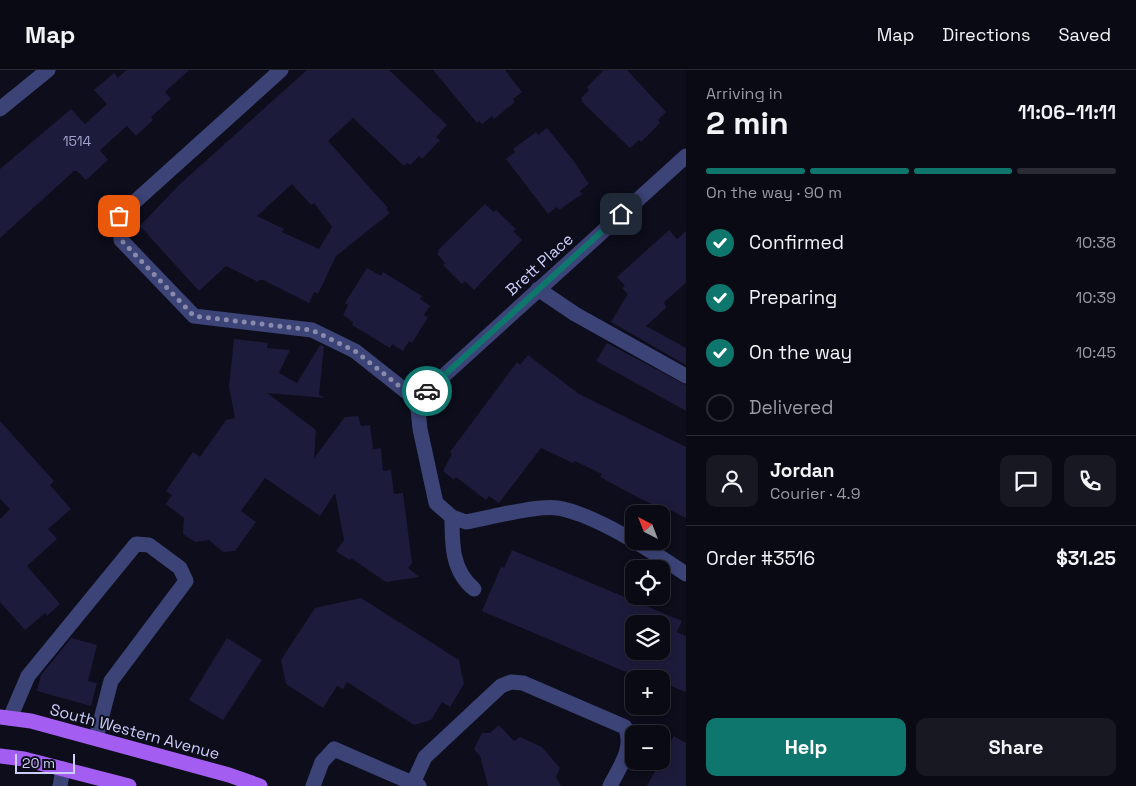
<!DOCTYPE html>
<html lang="en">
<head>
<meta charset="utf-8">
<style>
	:root { --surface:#0a0a14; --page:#181822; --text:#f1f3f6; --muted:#999aa0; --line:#2a2b34; --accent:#0f766e }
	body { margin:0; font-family:"Space Grotesk",sans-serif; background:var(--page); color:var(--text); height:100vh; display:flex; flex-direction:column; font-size:19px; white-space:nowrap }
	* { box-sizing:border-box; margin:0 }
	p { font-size:16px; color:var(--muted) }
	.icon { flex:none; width:28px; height:28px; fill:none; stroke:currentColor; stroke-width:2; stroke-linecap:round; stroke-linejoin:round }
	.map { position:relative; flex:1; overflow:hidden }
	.sheet { display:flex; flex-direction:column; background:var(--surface); width:450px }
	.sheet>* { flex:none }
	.needle { width:32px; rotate:318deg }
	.controls { position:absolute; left:625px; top:435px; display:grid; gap:10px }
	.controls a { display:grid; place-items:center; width:45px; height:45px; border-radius:10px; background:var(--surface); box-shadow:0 2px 8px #0003,0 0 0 1px var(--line); font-size:25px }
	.scale { position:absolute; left:15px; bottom:12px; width:60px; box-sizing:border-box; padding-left:5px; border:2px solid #cccefa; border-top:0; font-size:14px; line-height:18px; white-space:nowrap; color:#cccefa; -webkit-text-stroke:4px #0d0d1b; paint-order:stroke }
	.pin { position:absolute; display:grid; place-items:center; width:42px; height:42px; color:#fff; margin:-21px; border-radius:10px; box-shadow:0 2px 8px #0006 }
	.courier { position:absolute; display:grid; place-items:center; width:50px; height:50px; margin:-25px; border:4px solid #0f766e; border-radius:50%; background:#fff; color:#222; box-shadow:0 1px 6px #0007 }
	.overview em { font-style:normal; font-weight:700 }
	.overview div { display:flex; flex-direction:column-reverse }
	.overview { display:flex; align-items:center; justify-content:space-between; height:85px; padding:0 20px }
	h1 { font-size:32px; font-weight:700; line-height:38px }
	.bar { display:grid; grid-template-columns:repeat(4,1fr); gap:8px 5px; align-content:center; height:60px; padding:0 20px }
	.bar i { height:6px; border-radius:4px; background:var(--line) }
	.bar .selected { background:var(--accent) }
	.bar p { grid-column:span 4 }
	.line { display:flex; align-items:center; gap:12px; padding:0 20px; border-top:1px solid var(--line) }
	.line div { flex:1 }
	.round { display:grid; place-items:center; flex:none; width:52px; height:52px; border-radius:10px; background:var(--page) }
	ol { padding:0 20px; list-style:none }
	li { display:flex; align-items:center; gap:15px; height:55px }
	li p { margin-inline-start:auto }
	li .icon { padding:5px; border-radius:50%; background:var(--accent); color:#fff; stroke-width:4 }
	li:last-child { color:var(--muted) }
	li i { width:28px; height:28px; border:2px solid var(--line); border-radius:50% }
	.action { display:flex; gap:10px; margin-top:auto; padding:10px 20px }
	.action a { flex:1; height:58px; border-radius:10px; background:var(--accent); color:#fff; font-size:20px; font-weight:700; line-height:58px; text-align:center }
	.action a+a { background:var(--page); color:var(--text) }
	header { display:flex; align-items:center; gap:30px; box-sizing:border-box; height:70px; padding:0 25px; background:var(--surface); border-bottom:1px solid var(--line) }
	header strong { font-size:24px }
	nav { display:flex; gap:28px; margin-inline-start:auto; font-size:18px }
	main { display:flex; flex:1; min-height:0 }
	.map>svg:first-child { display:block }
	.building { fill:#1c1b3b; fill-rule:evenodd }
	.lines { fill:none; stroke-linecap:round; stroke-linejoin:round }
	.minor { stroke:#3c4376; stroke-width:15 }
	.major { stroke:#a35df0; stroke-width:15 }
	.done { stroke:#898aac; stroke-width:5; stroke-dasharray:0 9 }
	.route { stroke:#0f766e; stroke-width:6 }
	.labels { text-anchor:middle; stroke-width:4; stroke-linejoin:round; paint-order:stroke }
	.number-label { font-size:14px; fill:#a0a1ca }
	.street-label { font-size:16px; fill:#cccefa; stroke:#0d0d1b }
</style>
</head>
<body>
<header>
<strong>Map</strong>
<nav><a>Map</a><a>Directions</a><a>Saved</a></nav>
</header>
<main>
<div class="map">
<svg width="686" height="716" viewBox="0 0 686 716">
	<rect width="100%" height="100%" fill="#0d0d1b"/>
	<path class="building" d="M126,0H189L165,22L171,29L151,47L153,50L136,66L127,56L100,80L108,90L86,110L77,101H74L0,168V99L71,39L85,54L107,34L94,20L114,3L118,8Z
		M307,0H389L447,55L436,67L440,70L422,89L419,86L410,95L407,93L404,96L353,48L328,71L388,138L386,139L390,143L336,186L318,224L314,222L309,233L263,210H259L258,212L226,196L199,221L140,156L179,115ZM292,114L311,135L314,133L332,157L319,179L282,162L284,159L257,146Z
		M433,0H505L522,22L513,29L515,32L494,49L492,46L482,54L479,51L477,53Z
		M604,0H627L666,42L658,50L660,53L641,72L639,70L630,78L582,32L581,28L589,20L587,17Z
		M547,58L573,90L589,114L580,121L582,124L559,140L557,137L548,144L506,89L515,82L513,79L536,62L538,65Z
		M485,134L494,142L496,140L516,159L513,161L522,170L474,220L465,211L462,214L443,195L445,193L437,184L439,181L438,180Z
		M669,160L677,169L686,161V213L664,232L666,238L646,256L686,278V295L611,252L628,224L622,218L625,216L617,207Z
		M367,198L381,206L383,202L422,226L420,229L430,236L424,245L428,247L412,273L409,271L403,281L392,274L390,278L352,255L353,252L343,245L348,235L345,233Z
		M234,269L268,273L267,278L290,280L279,303L297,313L320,275L324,276L319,325L325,328L267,323L316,360L314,388L345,347L358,346L361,356L370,355L373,379L381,378L383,401L391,400L394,424L403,423L412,493L408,498L419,507L386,512L351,488L349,490L336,481L344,470L335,423L320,446L265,408L241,441L256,452L235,481L223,482L209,470L195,472L183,464L184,448L166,434L172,425L166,421L193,382L200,387L226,350L235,348L229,317Z
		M607,273L686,315V341L596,291Z
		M528,285L579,324L686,377V448L670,440L669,442L637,427L600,407L602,404L575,391L573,393L541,378L499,433L489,426L486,430L456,407L454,410L443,401L452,384L450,382L517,292L520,295Z
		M0,351L54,411L50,415L71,439L48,459L57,469L27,496L60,534L47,546L45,543L25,560L0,532V449L10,439L0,429Z
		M512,480L682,551L677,562L686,566V622L661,612V609H644L614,597L482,541L501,497L504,498ZM634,554H661V581H634Z
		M361,528L459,590L464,614L450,637L442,632L431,650L414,655L347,612L343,619L337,616L323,638L286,614L281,590L315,538Z
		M71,568L97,575L88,611L97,613L91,636L37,621L41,605Z
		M227,568L262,590L223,650L189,630Z
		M499,655L514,671L520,667L542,677L560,698L556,707L561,716H488L480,686L474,679L482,663H490Z
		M674,666L686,673V716H647Z"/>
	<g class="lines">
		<path class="minor" d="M281,0L119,146L121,170L194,246L312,260L355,281L417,330L420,359L436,433L452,447L466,452C487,448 537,435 557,438C593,443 655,483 686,504
			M0,39L48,0
			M538,219L575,244L686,306
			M417,330L686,86
			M452,447C452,475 452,501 474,519
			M10,648L28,606L136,474L149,475L180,498L186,511L111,611L96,668
			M413,713L425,687L501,616L511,612L523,613L625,657C635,677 619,698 610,716
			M60,716L63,699
			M313,716L322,692L334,679L419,716"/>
		<path class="major" d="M0,647L31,651L229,705L260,716
			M0,686L24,689L129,716"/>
	</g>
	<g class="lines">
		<path class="done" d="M119,146L121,170L194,246L312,260L355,281L417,330L427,321"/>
		<path class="route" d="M427,321L621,144"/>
	</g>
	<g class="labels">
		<g class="number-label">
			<text x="77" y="76">1514</text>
		</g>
		<g class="street-label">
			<text transform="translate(539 194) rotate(-42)" y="6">Brett Place</text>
			<text transform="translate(135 661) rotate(15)" y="6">South Western Avenue</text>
		</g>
	</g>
</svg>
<div class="controls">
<a><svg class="needle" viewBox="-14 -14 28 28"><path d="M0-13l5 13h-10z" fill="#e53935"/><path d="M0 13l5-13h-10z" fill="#999aa0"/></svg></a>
<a><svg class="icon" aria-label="locate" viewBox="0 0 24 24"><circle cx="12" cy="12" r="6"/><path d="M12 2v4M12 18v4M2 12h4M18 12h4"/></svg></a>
<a><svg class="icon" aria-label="layers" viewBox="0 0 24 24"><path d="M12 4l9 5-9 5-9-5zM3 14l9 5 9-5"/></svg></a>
<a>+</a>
<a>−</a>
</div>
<div class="scale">20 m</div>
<div class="pin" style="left:119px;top:146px;background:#ea580c"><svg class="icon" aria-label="bag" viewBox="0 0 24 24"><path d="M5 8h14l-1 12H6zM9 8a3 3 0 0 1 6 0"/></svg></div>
<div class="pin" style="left:621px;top:144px;background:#1f2937"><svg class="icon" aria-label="home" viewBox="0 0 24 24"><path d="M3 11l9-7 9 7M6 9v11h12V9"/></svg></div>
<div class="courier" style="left:427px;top:321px"><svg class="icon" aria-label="car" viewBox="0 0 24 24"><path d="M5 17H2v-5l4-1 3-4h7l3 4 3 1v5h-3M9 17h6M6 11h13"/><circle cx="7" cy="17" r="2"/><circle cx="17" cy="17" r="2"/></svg></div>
</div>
<section class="sheet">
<div class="overview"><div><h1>2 min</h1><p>Arriving in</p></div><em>11:06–11:11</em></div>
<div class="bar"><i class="selected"></i><i class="selected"></i><i class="selected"></i><i></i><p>On the way · 90 m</p></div>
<ol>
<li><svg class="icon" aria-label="check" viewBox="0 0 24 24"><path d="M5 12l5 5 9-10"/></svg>Confirmed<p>10:38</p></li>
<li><svg class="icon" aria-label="check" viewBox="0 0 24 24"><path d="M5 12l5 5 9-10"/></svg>Preparing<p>10:39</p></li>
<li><svg class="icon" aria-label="check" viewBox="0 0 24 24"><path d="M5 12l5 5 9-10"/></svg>On the way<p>10:45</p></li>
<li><i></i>Delivered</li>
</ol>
<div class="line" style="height:90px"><a class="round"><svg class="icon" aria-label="person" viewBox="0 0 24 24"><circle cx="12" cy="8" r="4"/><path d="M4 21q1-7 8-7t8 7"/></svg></a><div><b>Jordan</b><p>Courier · 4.9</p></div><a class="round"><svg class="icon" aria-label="chat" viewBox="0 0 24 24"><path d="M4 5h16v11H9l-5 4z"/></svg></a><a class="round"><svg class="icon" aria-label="phone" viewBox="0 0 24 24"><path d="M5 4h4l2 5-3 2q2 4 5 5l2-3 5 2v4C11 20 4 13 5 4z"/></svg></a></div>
<div class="line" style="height:65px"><div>Order #3516</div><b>$31.25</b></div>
<div class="action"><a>Help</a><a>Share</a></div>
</section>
</main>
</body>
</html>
